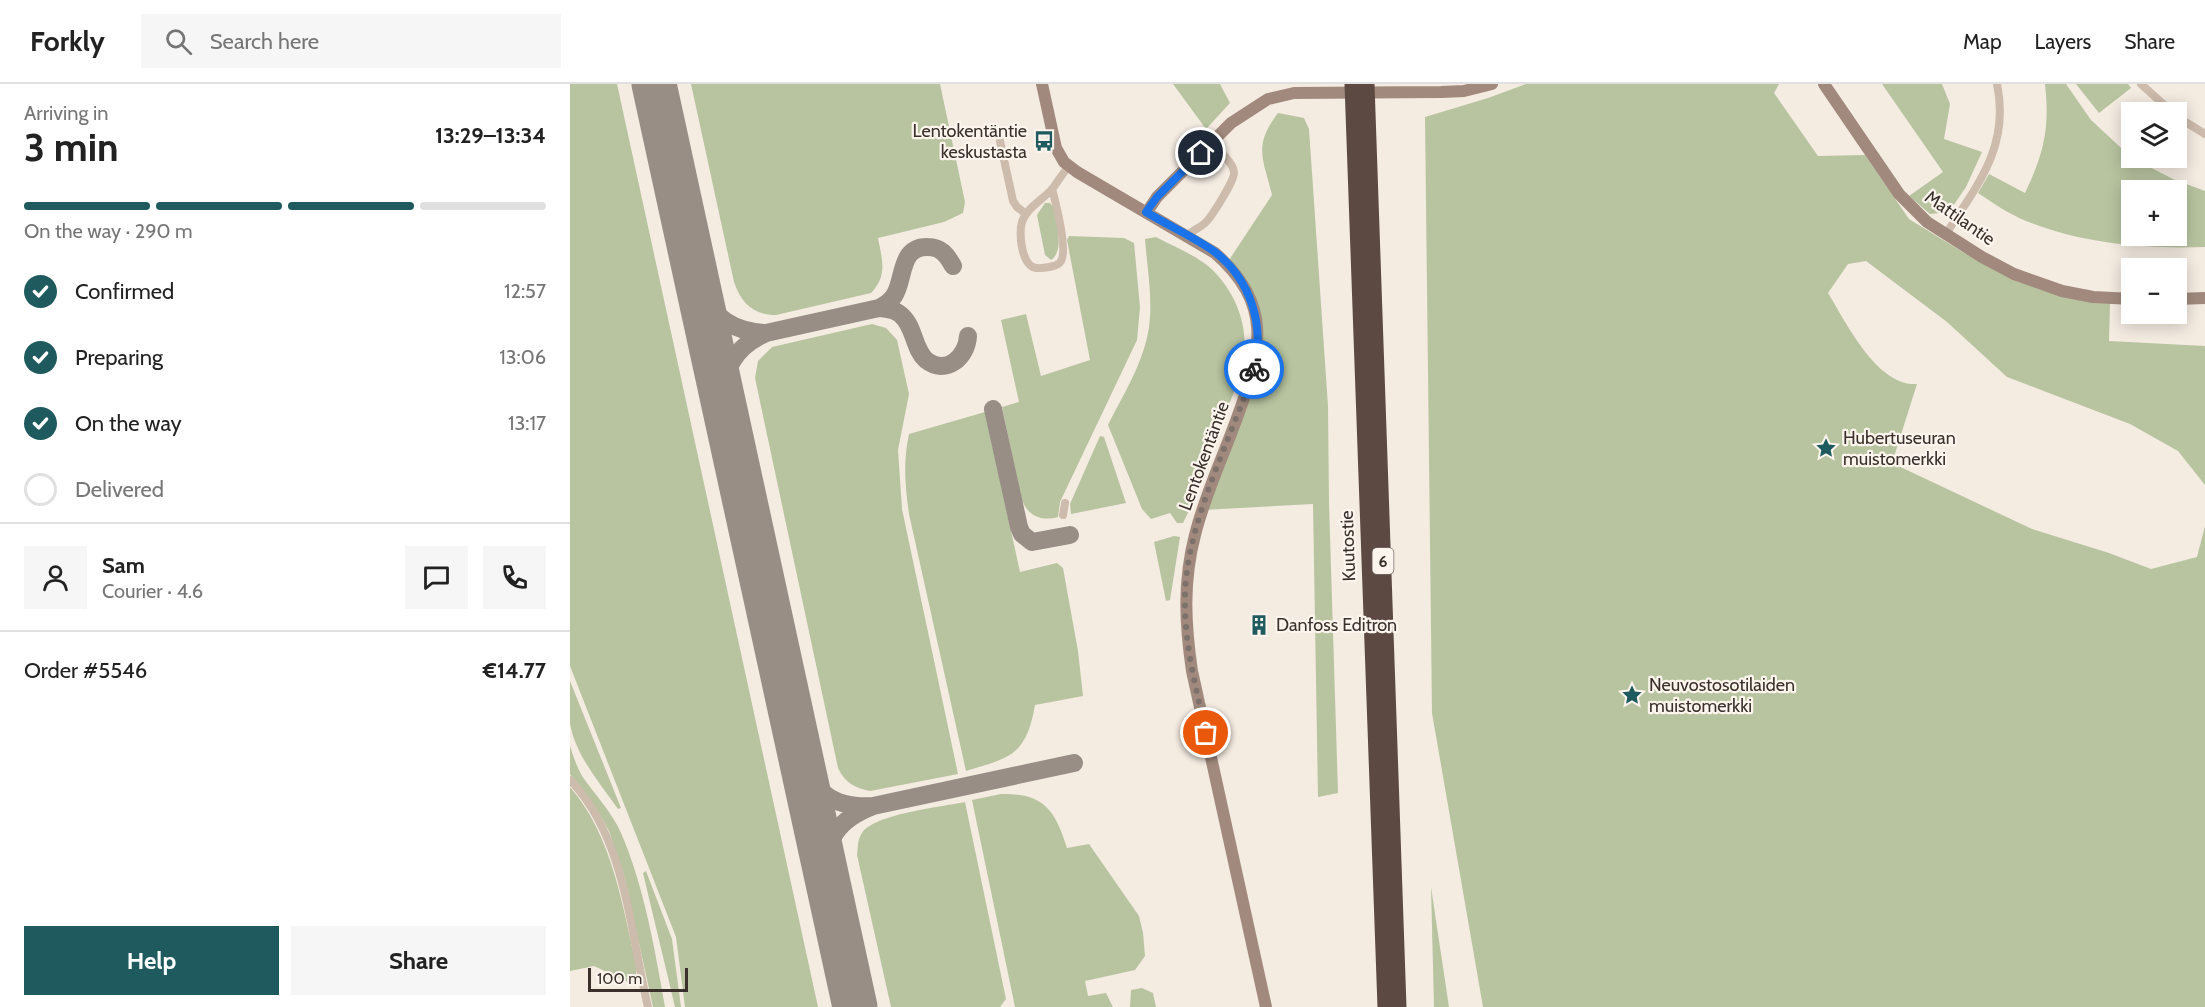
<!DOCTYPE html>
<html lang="en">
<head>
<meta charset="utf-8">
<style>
	:root { --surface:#fff; --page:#f6f6f6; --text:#222; --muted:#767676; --line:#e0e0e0; --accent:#1f5a5e }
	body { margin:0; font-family:Cabin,sans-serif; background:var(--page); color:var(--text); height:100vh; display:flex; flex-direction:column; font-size:22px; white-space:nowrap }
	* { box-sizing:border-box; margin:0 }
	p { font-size:20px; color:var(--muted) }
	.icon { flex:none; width:33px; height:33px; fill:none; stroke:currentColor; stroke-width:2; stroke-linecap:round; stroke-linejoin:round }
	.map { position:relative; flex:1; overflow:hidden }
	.sheet { display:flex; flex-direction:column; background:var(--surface); width:570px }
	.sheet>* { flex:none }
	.tools { position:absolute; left:1551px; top:18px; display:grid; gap:12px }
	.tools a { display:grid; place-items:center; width:66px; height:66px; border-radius:0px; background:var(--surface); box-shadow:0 3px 15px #0003; font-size:30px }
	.scale { position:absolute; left:18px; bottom:15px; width:100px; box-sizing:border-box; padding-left:6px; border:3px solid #3b302b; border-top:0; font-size:16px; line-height:21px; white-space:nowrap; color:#3b302b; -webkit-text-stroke:4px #fbf5ee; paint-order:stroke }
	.pin { position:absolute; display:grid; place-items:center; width:51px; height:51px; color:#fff; margin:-26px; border:3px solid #fff; border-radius:50%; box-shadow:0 2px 6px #0007 }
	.courier { position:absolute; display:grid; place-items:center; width:60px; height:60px; margin:-30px; border:4px solid #1a73e8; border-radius:50%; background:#fff; color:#222; box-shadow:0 2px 8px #0007 }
	.overview em { font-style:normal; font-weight:700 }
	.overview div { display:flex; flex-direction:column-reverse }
	.overview { display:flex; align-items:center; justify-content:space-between; height:102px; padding:0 24px }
	h1 { font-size:39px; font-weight:700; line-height:45px }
	.bar { display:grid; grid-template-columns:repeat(4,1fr); gap:9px 6px; align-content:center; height:72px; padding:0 24px }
	.bar i { height:8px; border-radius:4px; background:var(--line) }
	.bar .selected { background:var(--accent) }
	.bar p { grid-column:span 4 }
	.line { display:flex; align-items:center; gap:15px; padding:0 24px; border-top:2px solid var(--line) }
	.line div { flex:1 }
	.round { display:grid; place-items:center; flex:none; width:63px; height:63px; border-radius:0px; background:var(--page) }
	ol { padding:0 24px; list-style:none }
	li { display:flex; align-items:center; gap:18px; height:66px }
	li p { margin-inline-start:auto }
	li .icon { padding:6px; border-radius:50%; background:var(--accent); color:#fff; stroke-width:4 }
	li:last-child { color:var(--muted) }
	li i { width:33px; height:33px; border:3px solid var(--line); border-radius:50% }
	.action { display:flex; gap:12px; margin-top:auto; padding:12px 24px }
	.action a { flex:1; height:69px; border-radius:0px; background:var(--accent); color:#fff; font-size:24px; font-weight:700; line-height:69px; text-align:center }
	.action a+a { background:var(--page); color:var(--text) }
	header { display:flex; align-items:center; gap:36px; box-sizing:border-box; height:84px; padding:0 30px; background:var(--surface); border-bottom:2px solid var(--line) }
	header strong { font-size:28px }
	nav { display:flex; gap:33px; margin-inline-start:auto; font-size:21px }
	.search { width:420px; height:54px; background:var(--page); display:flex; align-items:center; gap:15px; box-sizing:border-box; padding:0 21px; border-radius:0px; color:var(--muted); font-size:22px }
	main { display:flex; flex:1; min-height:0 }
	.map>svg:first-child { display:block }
	.green { fill:#b8c4a0; fill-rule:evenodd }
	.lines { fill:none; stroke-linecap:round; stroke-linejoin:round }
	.taxiway { stroke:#988e86; stroke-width:18 }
	.runway { stroke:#988e86; stroke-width:45 }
	.street { stroke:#cdbbac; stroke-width:8 }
	.secondary { stroke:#a18a7d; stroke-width:12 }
	.highway { stroke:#5c4a42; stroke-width:15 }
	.done { stroke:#7c716b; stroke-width:6; stroke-dasharray:0 10.8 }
	.route { stroke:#1a73e8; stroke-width:8 }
	.labels { text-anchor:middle; stroke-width:4.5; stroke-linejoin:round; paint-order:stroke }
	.shield { fill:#fbf5ee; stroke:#756b66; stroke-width:1.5 }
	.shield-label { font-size:16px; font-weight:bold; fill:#3b302b }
	.poi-label { font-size:18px; fill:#3b302b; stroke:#fbf5ee; text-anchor:start }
	.street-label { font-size:18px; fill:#3b302b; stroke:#fbf5ee }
</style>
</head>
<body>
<header>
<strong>Forkly</strong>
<div class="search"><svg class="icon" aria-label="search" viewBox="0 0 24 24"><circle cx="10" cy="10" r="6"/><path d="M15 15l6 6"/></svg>Search here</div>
<nav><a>Map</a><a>Layers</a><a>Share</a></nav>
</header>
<main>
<section class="sheet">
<div class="overview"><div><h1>3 min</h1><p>Arriving in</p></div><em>13:29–13:34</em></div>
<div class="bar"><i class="selected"></i><i class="selected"></i><i class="selected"></i><i></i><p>On the way · 290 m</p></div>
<ol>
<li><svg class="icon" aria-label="check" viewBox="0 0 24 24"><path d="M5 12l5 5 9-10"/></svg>Confirmed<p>12:57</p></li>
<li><svg class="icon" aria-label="check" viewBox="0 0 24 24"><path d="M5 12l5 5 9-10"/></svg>Preparing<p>13:06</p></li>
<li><svg class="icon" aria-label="check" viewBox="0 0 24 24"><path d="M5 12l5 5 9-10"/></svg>On the way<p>13:17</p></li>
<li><i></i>Delivered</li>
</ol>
<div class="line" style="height:108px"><a class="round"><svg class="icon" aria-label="person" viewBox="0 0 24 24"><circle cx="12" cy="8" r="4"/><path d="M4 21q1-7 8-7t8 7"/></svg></a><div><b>Sam</b><p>Courier · 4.6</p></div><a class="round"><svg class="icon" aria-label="chat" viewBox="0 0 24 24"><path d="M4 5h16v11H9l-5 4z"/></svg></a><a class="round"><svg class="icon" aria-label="phone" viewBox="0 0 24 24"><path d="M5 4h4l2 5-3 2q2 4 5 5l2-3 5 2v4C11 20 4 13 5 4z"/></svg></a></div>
<div class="line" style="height:78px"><div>Order #5546</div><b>€14.77</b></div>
<div class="action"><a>Help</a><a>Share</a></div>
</section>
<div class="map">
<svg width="1635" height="923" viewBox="0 0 1635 923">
	<rect width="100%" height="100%" fill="#f4ebe1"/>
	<path class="green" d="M0,0H47L248,923H115L106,853L0,582Z
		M121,0H370L395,118L393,129L374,138L308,154C312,175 318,192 301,209L206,231C183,231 171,219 164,198Z
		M603,0H650L660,19L636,45Z
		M956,0H1209L1204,9L1248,72L1295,71L1339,135L1391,167L1448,198L1540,219L1539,257L1635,262V401L1608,367L1560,340L1437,293L1377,238L1296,177L1278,180L1258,209C1276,238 1307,303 1347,300L1322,379L1462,445L1539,469L1581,485L1627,473L1635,442V923H913L862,629L855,33L918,14Z
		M1312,0H1372L1380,20L1374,55L1412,68L1396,103L1379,128L1360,130L1339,112L1373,88Z
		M1475,0H1496L1521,36L1562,74L1603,95L1635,107V163C1575,165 1513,160 1456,137C1439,130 1423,119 1408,109L1419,90L1455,109C1474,69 1480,44 1475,0ZM1562,106H1606V152H1562Z
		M1506,0H1558L1561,4L1529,29Z
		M708,29L734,34L739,45L758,322L759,419L768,709L748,713L743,420L633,426L678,305L686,233L658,180L661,173L702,111C693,74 683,62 708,29Z
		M475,119H480L484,124C486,139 495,167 481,176L475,171L467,131Z
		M499,152L554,154L564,159L570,223L567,256L490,418L488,433C470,438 457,431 451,414L432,323L449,318L431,236L456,230L471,292L520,276L497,156Z
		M586,153C603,162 623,170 638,182C664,204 680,242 673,276C669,298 659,320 651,341C639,374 629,408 613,439H607L600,429L581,435L572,425L538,341C554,309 574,278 579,243C583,214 577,183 575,155Z
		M302,240L316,244L327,256L339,310L328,366L332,425L388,690L300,707C285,704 275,699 268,684L185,294L188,277L202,263Z
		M415,328L450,488L487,479L493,484L508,567L513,612L465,621C456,671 442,673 396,687L339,430C335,402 333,378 339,350Z
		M530,352L534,353L556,419L501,430L500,420Z
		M604,452L610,453L600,516L596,517L584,458Z
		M0,597L51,724L48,725C30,699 5,671 0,639C0,626 0,611 0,597Z
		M0,662C3,672 7,683 12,692C25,711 42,728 51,749C74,802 85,866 95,923H83L55,795L39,747L26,724L0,690Z
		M0,703C43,753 52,821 67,884L64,901L24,882L0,887Z
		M431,710C474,709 485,726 497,764L519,760L569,832L573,849L575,872L565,886L515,897L518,912L536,909L543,923H445L402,716Z
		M395,718L436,915L430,923H321L287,771C288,764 287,756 292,749C304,730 371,723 395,718Z
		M76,787L102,855L111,923H105L73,789Z
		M861,803L879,923H864Z
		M572,904L583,909L586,923H560L561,906Z"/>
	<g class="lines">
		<path class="taxiway" d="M128,204C143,234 164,248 196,249C165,263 152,285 153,319
			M309,224C317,225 325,225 331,231C345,243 343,264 356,276C376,292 397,273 398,252
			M196,249L309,224C315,221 320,218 324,212C335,195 329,162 358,163C371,163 377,171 383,182
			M423,325L449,443L452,450L462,458L500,451
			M230,670C245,708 260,724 303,722C269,735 252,756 257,794
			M303,722L504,679"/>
		<path class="runway" d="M84,0L285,923"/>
		<path class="street" d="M1571,0L1602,28
			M1606,32L1635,50
			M430,57L443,117L447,123L456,130
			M482,105C486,120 498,165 491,177C488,182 483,182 479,183C474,184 465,185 461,182C451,174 449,149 452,138C457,123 473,116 483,104C488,97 493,89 499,82
			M1376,150C1408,100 1440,62 1427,0
			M617,152C623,145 631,144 636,138C642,132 665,96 664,88C663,78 648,66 641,58
			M493,431L495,419
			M0,696C56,754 60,848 78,923"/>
		<path class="secondary" d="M472,0L486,64L494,78L507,88L645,169C703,220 692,266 668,331C654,371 635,410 625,451C613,497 615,540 622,587L696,923
			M1254,0L1329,110L1357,138L1412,173L1444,190L1492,207L1523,213L1562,215
			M577,128L587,113L661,39L698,15L724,9L871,8L894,7L922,0
			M1606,215L1635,214"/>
		<path class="highway" d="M782,0L815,923
			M797,0L829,923"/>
	</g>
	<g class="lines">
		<path class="done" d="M636,649C626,604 614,559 615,513C616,438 661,357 684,285"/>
		<path class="route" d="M631,69L587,113L576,128C599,142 624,153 645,168C681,196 695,242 684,285"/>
	</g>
	<defs>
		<g id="bus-bare" transform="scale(1.62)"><path d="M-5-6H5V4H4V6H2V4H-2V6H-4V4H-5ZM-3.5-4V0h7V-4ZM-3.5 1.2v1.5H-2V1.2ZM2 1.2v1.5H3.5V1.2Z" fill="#1f5a5e" stroke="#fbf5ee" stroke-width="2.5" paint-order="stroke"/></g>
		<g id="sight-bare" transform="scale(1.62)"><path d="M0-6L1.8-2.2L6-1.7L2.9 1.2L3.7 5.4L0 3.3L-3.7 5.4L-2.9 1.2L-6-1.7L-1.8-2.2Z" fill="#1f5a5e" stroke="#fbf5ee" stroke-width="2.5" paint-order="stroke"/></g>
		<g id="building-bare" transform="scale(1.62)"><path d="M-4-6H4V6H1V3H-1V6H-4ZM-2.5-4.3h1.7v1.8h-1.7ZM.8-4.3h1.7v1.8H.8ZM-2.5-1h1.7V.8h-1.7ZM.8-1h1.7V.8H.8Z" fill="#1f5a5e" stroke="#fbf5ee" stroke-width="2.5" paint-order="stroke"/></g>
	</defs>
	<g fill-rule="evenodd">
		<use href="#bus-bare" x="474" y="57"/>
		<use href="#sight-bare" x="1256" y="364"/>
		<use href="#building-bare" x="689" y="541"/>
		<use href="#sight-bare" x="1062" y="611"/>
	</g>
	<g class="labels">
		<rect class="shield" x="802.5" y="464" width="21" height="26" rx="4.5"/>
		<g class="shield-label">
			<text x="813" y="483">6</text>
		</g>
		<g class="poi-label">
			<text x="457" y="53" text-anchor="end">Lentokentäntie<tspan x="457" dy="21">keskustasta</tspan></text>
			<text x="1273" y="360">Hubertuseuran<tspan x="1273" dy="21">muistomerkki</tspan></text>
			<text x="706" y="547">Danfoss Editron</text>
			<text x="1079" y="607">Neuvostosotilaiden<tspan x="1079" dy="21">muistomerkki</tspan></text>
		</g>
		<g class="street-label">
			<text transform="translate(1390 134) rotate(35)" y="6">Mattilantie</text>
			<text transform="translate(634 372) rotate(-70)" y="6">Lentokentäntie</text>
			<text transform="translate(778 462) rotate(-92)" y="6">Kuutostie</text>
		</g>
	</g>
</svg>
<div class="tools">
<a><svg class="icon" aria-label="layers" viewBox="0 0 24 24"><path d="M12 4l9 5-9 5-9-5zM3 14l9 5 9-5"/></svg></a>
<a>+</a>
<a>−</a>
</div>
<div class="scale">100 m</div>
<div class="pin" style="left:636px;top:649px;background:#ea580c"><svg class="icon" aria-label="bag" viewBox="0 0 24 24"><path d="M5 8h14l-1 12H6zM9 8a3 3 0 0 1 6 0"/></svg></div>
<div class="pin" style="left:631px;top:69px;background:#1f2937"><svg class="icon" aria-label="home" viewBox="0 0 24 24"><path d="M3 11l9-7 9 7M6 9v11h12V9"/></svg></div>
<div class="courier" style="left:684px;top:285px"><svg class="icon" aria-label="bike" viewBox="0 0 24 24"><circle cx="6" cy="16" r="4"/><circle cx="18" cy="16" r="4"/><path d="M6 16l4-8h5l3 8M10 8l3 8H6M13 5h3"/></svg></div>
</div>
</main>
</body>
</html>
